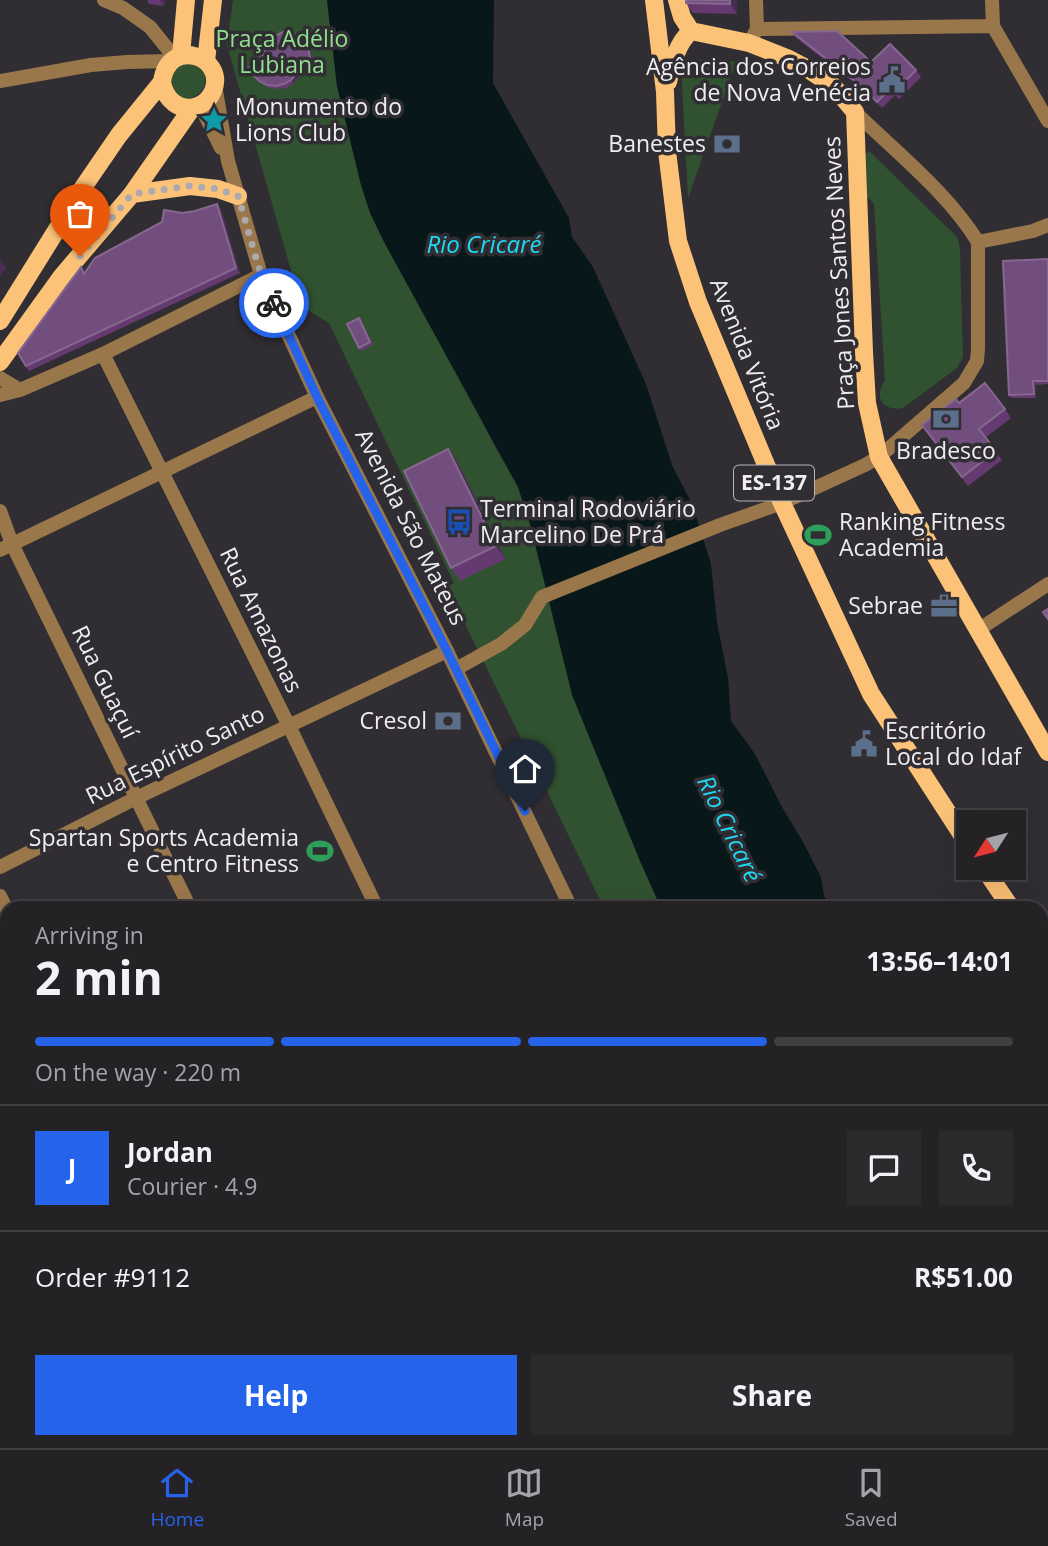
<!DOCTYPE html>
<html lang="en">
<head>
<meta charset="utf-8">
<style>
	:root { --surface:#252226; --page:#2d2a2e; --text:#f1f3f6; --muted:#a3a4a7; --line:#423f43; --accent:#2563eb }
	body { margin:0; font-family:"Open Sans",sans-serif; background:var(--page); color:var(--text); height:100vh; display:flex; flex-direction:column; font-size:26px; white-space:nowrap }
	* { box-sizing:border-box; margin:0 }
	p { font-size:23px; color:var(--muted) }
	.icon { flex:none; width:38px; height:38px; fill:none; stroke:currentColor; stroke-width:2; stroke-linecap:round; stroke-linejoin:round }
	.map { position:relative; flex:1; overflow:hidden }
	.panel { position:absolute; left:0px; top:901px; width:1048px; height:548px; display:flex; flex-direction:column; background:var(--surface); border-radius:21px 21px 0 0; box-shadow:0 7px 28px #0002,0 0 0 2px var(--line) }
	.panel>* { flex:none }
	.needle { width:46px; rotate:234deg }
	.buttons { position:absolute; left:956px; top:810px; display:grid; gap:14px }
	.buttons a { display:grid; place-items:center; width:70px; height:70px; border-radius:0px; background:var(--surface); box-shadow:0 7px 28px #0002,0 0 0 2px var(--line); font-size:35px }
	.pin { position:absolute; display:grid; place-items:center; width:60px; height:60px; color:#fff; margin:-72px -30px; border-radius:50% 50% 50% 0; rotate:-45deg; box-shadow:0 0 7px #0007 }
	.pin .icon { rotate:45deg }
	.courier { position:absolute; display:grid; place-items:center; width:70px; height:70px; margin:-35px; border:5px solid #2563eb; border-radius:50%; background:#fff; color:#222; box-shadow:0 2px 9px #0007 }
	.headline em { font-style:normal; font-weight:700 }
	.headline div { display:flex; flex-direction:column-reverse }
	.headline { display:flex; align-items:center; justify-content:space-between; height:119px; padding:0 35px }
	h1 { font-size:46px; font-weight:700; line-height:52px }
	.bar { display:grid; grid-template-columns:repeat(4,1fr); gap:10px 7px; align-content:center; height:84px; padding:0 35px }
	.bar i { height:9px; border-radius:5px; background:var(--line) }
	.bar .on { background:var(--accent) }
	.bar p { grid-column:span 4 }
	.line { display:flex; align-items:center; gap:18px; padding:0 35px; border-top:2px solid var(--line) }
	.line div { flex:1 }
	.round { display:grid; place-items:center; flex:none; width:74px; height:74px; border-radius:0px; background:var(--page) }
	.primary-button { display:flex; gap:14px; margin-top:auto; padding:14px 35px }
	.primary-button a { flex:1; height:80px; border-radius:0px; background:var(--accent); color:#fff; font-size:28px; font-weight:700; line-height:80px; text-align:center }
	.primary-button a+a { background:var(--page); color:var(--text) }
	.dock { display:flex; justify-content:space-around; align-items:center; height:98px; border-top:2px solid var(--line); background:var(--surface); font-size:19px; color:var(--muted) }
	.dock a { display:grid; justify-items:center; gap:4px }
	.dock .on { color:var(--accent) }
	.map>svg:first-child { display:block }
	.green { fill:#315230 }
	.water { fill:#08171a }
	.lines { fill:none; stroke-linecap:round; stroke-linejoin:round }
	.pedestrian { stroke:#9a774b; stroke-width:14 }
	.minor { stroke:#9a774b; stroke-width:14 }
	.tertiary { stroke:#9a774b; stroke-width:14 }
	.primary { stroke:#fcc278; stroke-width:18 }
	.wall { fill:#643a71 }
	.shaded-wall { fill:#492d52 }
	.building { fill:#724e7e; stroke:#866790; stroke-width:2 }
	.done { stroke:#acaaae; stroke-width:7; stroke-dasharray:0 12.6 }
	.route { stroke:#2563eb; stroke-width:9 }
	.labels { text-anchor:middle; stroke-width:7; stroke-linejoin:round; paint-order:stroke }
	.shield { fill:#312e33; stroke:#b6b4b8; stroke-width:2 }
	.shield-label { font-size:21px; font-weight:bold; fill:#efedf1 }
	.park-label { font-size:23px; fill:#91e08f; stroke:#312e33 }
	.poi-label { font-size:23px; fill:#efedf1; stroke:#312e33; text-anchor:end }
	.street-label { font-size:23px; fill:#efedf1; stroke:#312e33 }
	.water-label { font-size:24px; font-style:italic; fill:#20d8f2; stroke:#312e33 }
</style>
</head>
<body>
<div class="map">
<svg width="1048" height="1448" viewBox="0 0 1048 1448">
	<rect width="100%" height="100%" fill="#312e33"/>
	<path class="green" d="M233,0H327L337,86L361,185L494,445L518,487L640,861L661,908H604L447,587L454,583L329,323L306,309L294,281L227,45Z
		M713,59L736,62L688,198L681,66L699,60Z
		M191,62C191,63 200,68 201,68C216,83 192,109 176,94C173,91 172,88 170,84L174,68Z
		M869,151L956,236L959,243L960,252L963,357L957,368L903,408C883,412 873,397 885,381L874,204L867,196L866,154Z
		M1048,1230V1397L1041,1388V1235Z"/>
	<path class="water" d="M327,0H494L493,83L569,218L572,237L593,267L646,384L672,465L693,506L711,564L717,622L728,678L731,721L755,754L783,809L802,840L821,877L824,896L833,908H661L640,861L572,695L530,524L518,487L384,242L370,213L361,185L337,86Z
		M1041,1079L1048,1083V1218L1041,1216Z"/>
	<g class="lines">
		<path class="pedestrian" d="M456,669L501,644L525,625L542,597L720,525L782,503"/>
		<path class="minor" d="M104,0L123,8L150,27L175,58
			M992,0L993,26L1048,121
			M757,29L993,26
			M753,36L757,29L756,0
			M0,81L91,65L127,62L170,61
			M978,242L1033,231L1048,225
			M103,354L289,726L377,908
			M0,378L20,390
			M0,395L20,390L103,354L261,275
			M782,503L865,465L879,457L964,383L977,361L978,349V242C948,193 896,152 855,112
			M0,511L12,544L190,908
			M0,550L317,397
			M978,630L1048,584
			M0,867L136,798L447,651
			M0,896L7,910
			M0,1242L7,1241
			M0,1416L7,1448
			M153,1442L156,1448
			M276,1442L279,1448
			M302,1448L324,1442"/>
		<path class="tertiary" d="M215,85L228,161L261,275L317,397L447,651L571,908
			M200,105L221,148
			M0,1054L7,1056
			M1041,1221L1048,1217"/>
		<path class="primary" d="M654,0L665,92L667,151L678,241L698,302L782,503L871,694L968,844
			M677,0L682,17L691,31
			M691,31L749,43L787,58L808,69L833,86L855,112L864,352L867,403L879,457L1048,752
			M181,55L186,0
			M206,61L213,0
			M668,82C672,64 677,43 691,31
			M132,194L190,186L218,189L238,196
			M0,321L84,186L119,135L162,82C168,36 227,56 213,91C210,98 205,103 198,106C179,113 165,99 162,82
			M0,362L62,276L132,194L192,108
			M984,868L1011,908
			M1041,952L1048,962"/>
	</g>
	<path class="wall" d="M147,0H165L164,6L149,4Z
		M737,0V14L693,13L686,3Z
		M792,32L871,62L916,70L921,77L899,99L895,95L882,108L865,91L796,38Z
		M304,40L310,49L314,67L302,68L299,76L294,83L287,88L278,89L270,88L262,84L247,68L257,65Z
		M217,204L221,209L240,273L29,371L18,353L85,273L182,213L195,211Z
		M1048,259V384L1036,385V398H1011L1009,395Z
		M362,322L373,345L361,351L359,348Z
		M959,403L1005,409L1011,418L985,438L1002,460L968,486L922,425Z
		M458,463L505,559L460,581L451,568Z"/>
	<path class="shaded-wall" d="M160,0H165L164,6Z
		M730,0H737V14L730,4Z
		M308,46L310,49L314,67L311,64Z
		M299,65L302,68L299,76L294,83L291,80Z
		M217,204L221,209L240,273L236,268Z
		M0,259L6,267L0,277Z
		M1033,381L1036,385V398L1034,394Z
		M448,449L458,463L505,559L496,546Z"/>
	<path class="building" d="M686,0H730V4L686,3Z
		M837,31L871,62L890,44L916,70L895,92L891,88L877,102L860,85L792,32Z
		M283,32L298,35L304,40L308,46L311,64L299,65L297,73L291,80L284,84L276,86L267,85L259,81L247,68L257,65L265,44L270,38Z
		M217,204L236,268L26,366L18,353L81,267L84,274L95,258L162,222L164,210L182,213L195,211Z
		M1048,259V381H1033L1034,394L1009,395L1003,261Z
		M359,318L370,342L359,348L347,324Z
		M985,383L1005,409L979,429L996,451L962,477L922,425L956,399L959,403Z
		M448,449L496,546L451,568L404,471Z
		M1048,609V619L1043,612Z"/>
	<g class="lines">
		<path class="done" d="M80,256L132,194L190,186L218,189L238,196L261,275L274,303"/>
		<path class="route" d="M274,303L317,397L447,651L525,811"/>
	</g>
	<defs>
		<g id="civic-bare" transform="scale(2.1)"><path d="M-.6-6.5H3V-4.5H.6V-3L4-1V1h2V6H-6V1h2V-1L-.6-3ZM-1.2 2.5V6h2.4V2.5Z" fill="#5c6f8a" stroke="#312e33" stroke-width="2.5" paint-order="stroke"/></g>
		<g id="sight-bare" transform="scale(2.1)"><path d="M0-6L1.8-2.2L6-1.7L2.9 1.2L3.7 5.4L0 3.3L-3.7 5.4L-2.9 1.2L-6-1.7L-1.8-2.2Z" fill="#0f9aa8" stroke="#312e33" stroke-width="2.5" paint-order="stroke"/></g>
		<g id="bank-bare" transform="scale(2.1)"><path d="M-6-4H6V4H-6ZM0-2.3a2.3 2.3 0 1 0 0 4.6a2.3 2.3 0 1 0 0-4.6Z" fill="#5c6f8a" stroke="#312e33" stroke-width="2.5" paint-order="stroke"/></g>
		<g id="bus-bare" transform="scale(2.1)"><path d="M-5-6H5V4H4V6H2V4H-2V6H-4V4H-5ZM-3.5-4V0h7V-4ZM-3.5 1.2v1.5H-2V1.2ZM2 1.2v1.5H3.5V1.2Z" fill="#1a4fb4" stroke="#312e33" stroke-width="2.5" paint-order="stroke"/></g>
		<g id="stadium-bare" transform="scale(2.1)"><path d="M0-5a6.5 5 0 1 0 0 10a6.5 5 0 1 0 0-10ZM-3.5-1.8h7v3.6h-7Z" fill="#2e9e5b" stroke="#312e33" stroke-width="2.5" paint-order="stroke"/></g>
		<g id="office-bare" transform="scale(2.1)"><path d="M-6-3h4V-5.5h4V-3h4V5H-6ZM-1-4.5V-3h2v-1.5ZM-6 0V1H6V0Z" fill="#5c6f8a" stroke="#312e33" stroke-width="2.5" paint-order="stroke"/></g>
	</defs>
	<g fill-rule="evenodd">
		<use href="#civic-bare" x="892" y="80"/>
		<use href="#sight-bare" x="214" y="120"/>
		<use href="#bank-bare" x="727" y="144"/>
		<use href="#bank-bare" x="946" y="419"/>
		<use href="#bus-bare" x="459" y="522"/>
		<use href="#stadium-bare" x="818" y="535"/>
		<use href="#office-bare" x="944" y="606"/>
		<use href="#bank-bare" x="448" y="721"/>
		<use href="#civic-bare" x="864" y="744"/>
		<use href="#stadium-bare" x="320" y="851"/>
	</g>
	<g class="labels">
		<rect class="shield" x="734" y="465.5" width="80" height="35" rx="5"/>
		<g class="shield-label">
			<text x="774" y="490">ES-137</text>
		</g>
		<g class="park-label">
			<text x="282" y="47">Praça Adélio<tspan x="282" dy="26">Lubiana</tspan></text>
		</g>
		<g class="poi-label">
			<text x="871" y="75">Agência dos Correios<tspan x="871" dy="26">de Nova Venécia</tspan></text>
			<text x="235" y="115" text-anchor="start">Monumento do<tspan x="235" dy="26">Lions Club</tspan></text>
			<text x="706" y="152">Banestes</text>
			<text x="946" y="459" text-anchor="middle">Bradesco</text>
			<text x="480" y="517" text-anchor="start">Terminal Rodoviário<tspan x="480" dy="26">Marcelino De Prá</tspan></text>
			<text x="839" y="530" text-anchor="start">Ranking Fitness<tspan x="839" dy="26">Academia</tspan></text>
			<text x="923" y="614">Sebrae</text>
			<text x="427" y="729">Cresol</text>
			<text x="885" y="739" text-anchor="start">Escritório<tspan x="885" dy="26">Local do Idaf</tspan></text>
			<text x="299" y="846">Spartan Sports Academia<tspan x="299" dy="26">e Centro Fitness</tspan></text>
		</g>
		<g class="street-label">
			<text transform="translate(839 273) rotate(-93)" y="8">Praça Jones Santos Neves</text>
			<text transform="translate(747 354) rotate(68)" y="8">Avenida Vitória</text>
			<text transform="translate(411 527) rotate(63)" y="8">Avenida São Mateus</text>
			<text transform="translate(261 620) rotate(64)" y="8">Rua Amazonas</text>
			<text transform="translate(105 682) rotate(64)" y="8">Rua Guaçuí</text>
			<text transform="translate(175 755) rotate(-26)" y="8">Rua Espírito Santo</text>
		</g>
		<g class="water-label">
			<text x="484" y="253">Rio Cricaré</text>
			<text transform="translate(729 829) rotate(64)" y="8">Rio Cricaré</text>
		</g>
	</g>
</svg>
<div class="buttons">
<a><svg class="needle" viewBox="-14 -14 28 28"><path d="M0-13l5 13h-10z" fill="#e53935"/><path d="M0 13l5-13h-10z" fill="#a3a4a7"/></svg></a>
</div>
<div class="pin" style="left:80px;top:256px;background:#ea580c"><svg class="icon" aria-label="bag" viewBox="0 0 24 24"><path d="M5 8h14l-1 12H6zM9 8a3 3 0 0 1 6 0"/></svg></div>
<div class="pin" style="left:525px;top:811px;background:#1f2937"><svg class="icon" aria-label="home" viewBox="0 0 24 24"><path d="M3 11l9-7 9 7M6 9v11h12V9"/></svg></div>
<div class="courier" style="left:274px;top:303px"><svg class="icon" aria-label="bike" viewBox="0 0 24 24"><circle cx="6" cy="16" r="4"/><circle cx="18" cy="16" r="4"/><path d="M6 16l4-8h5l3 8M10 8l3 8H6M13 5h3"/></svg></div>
<section class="panel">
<div class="headline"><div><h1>2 min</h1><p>Arriving in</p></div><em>13:56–14:01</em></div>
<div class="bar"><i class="on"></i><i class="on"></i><i class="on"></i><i></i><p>On the way · 220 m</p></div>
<div class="line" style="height:126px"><b class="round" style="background:var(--accent);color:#fff">J</b><div><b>Jordan</b><p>Courier · 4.9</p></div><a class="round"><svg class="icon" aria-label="chat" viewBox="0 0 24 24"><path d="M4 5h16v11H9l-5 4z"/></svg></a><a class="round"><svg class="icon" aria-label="phone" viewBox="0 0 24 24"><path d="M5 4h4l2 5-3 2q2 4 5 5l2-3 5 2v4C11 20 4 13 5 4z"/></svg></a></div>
<div class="line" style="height:91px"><div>Order #9112</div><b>R$51.00</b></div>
<div class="primary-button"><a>Help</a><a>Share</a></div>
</section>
</div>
<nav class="dock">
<a class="on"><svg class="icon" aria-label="home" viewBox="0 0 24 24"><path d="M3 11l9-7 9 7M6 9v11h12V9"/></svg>Home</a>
<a><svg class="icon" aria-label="map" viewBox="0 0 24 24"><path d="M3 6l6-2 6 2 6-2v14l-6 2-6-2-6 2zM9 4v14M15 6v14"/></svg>Map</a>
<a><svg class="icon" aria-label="saved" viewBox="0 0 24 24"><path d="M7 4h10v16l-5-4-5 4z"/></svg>Saved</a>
</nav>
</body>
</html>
